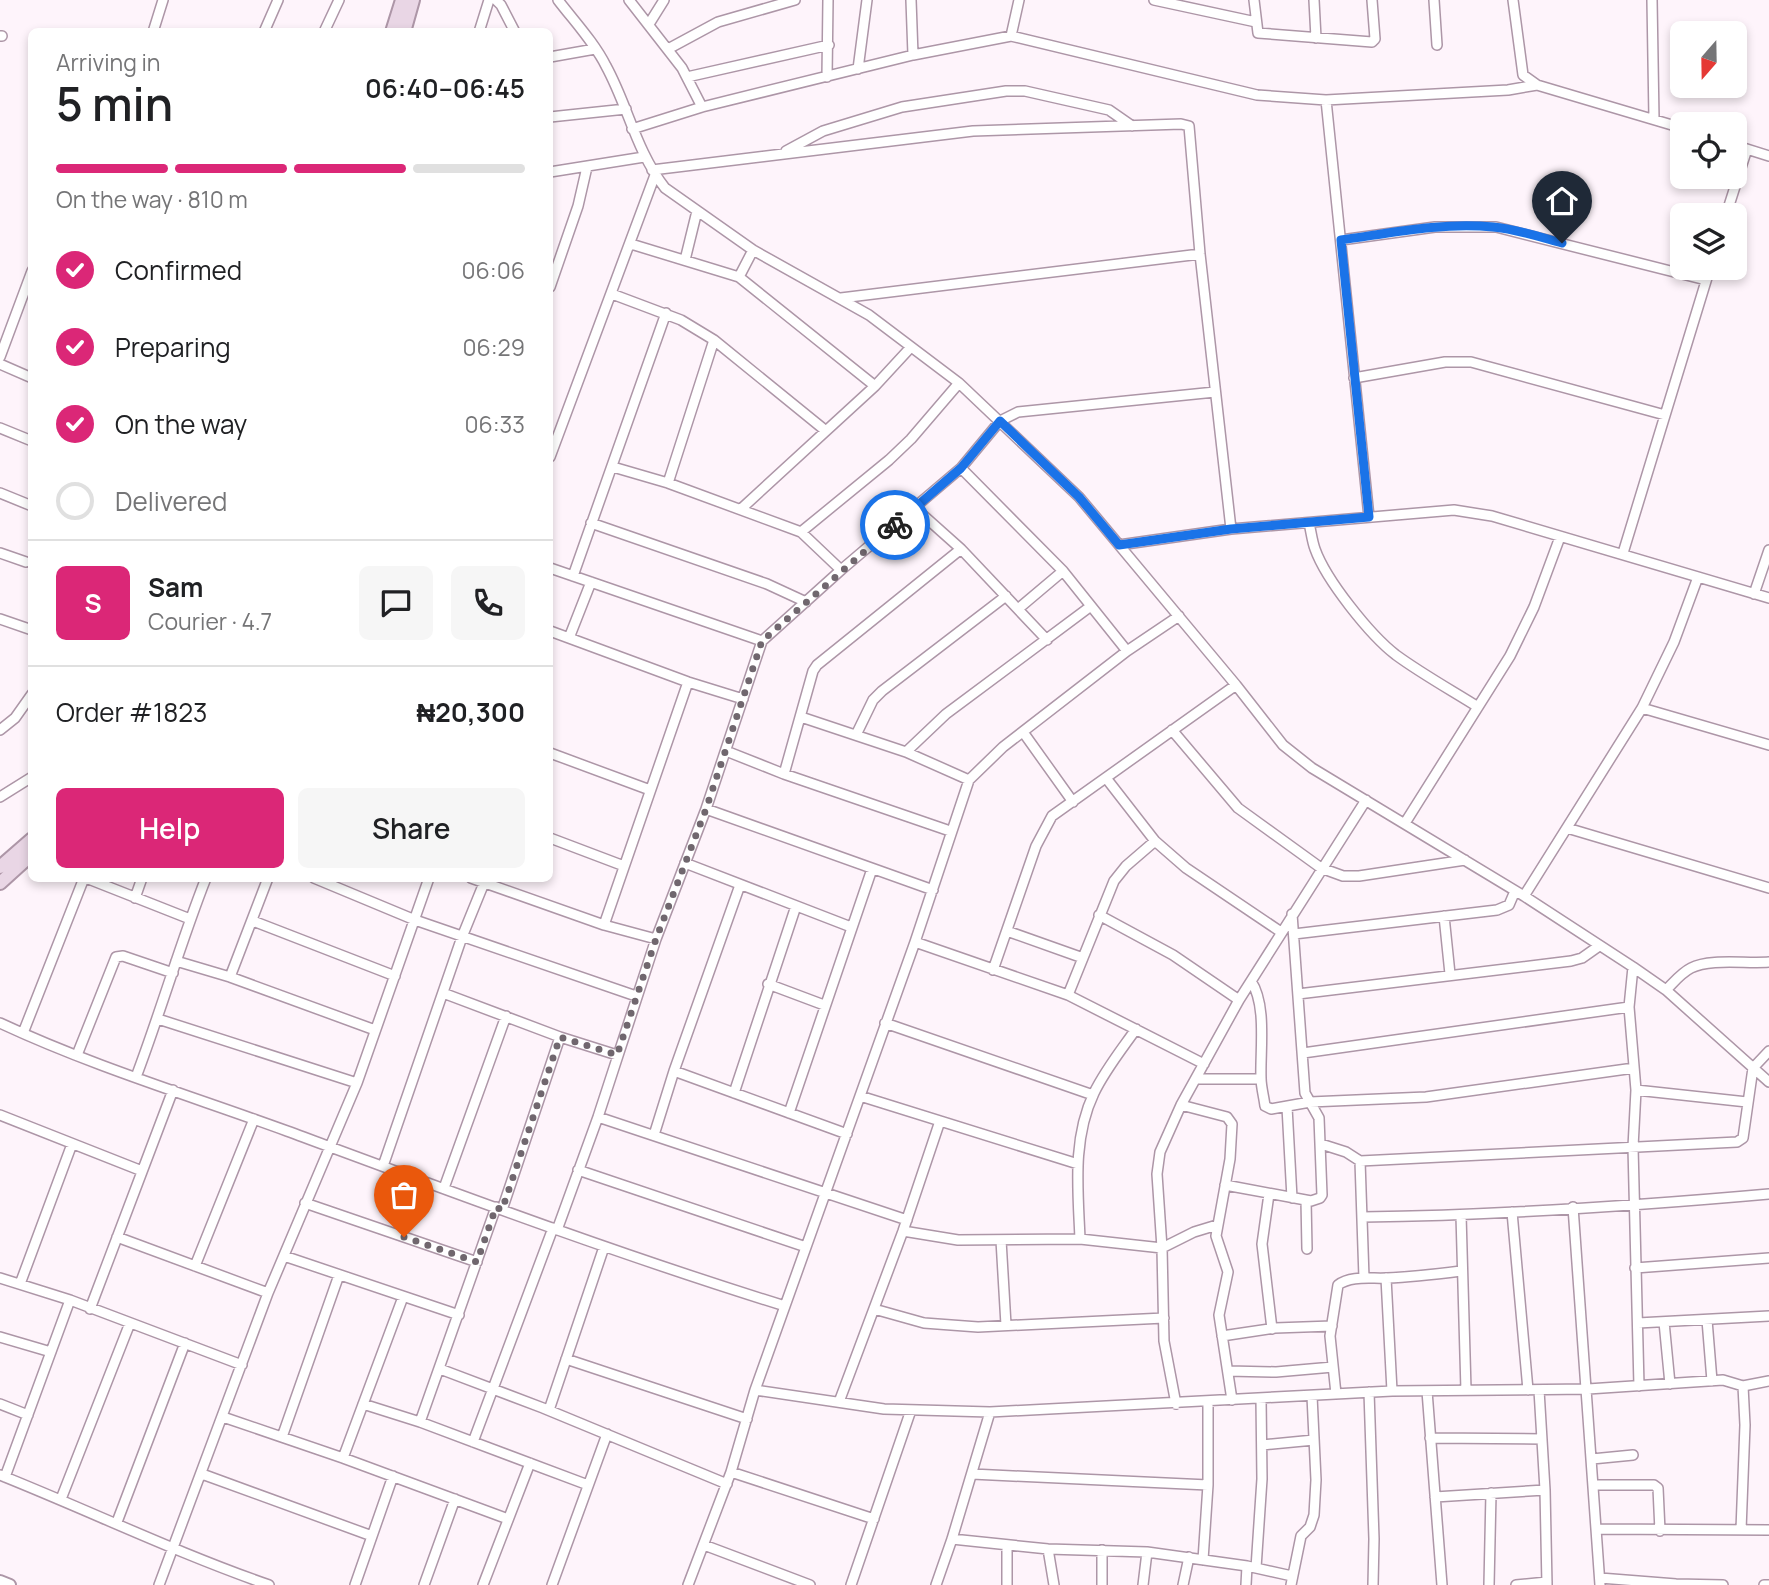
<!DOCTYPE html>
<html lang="en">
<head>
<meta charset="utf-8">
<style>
	:root { --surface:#fff; --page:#f6f6f6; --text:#202124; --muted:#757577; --line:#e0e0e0; --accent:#db2777 }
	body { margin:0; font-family:Manrope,sans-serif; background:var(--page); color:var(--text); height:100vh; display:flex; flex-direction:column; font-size:26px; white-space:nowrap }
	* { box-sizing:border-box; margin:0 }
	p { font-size:23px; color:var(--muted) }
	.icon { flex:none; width:38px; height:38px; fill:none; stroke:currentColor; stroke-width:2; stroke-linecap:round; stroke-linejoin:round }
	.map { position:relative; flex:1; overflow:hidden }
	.details { position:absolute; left:28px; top:28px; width:525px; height:854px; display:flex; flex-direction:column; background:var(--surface); border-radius:10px; box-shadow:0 4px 10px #0003 }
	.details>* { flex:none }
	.needle { width:46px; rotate:200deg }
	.buttons { position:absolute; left:1670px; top:21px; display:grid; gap:14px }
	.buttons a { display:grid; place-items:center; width:77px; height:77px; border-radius:10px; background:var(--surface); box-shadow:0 4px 10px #0003; font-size:35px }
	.pin { position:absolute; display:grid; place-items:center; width:60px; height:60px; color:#fff; margin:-72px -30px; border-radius:50% 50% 50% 0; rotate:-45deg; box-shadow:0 0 7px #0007 }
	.pin .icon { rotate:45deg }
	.courier { position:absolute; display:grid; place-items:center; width:70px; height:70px; margin:-35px; border:5px solid #1a73e8; border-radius:50%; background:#fff; color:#222; box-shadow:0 2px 9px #0007 }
	.head em { font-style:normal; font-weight:600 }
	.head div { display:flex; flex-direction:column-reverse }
	.head { display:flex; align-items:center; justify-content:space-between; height:119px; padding:0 28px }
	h1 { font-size:46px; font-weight:600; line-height:52px }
	.bar { display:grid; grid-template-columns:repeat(4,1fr); gap:10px 7px; align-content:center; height:84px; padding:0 28px }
	.bar i { height:9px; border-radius:5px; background:var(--line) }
	.bar .selected { background:var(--accent) }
	.bar p { grid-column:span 4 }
	.line { display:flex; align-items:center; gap:18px; padding:0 28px; border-top:2px solid var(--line) }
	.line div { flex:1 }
	.round { display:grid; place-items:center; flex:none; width:74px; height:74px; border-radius:10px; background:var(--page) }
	ol { padding:0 28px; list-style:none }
	li { display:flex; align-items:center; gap:21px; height:77px }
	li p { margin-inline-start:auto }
	li .icon { padding:7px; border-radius:50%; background:var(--accent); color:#fff; stroke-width:4 }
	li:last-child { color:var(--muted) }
	li i { width:38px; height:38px; border:4px solid var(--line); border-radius:50% }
	.button { display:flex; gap:14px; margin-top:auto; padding:14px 28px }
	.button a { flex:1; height:80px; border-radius:10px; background:var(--accent); color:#fff; font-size:28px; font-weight:600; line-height:80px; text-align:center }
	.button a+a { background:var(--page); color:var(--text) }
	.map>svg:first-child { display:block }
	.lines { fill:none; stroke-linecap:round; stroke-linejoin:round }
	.minor-casing { stroke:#ad96a7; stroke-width:12 }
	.tertiary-casing { stroke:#ad96a7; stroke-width:14 }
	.secondary-casing { stroke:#ad96a7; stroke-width:16 }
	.minor { stroke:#fff; stroke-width:9 }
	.tertiary { stroke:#fff; stroke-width:10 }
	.secondary { stroke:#e9d6e5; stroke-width:12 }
	.done { stroke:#70676e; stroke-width:7; stroke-dasharray:0 12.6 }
	.route { stroke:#1a73e8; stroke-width:9 }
</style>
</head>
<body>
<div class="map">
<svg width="1769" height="1585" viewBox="0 0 1769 1585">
	<rect width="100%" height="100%" fill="#fef4fb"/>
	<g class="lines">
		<g class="minor-casing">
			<path id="minor" d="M496,0L501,5L515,32
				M558,0C574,21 594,42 606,66C628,106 636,151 665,188L753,250L869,315L959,383L1079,497L1236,685L1283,745L1312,768L1524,896L1633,967L1666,990L1769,1082
				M629,0L682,68L702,107
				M911,0L913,55
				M1154,0L1256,22
				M1254,0L1258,33L1372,42L1375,39L1372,0
				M1314,0L1316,38
				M1434,0L1437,45
				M1513,0L1523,75L1537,85L1682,128
				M1652,0L1654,119
				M649,24L664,0
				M153,32L163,0
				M264,32L278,0
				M324,32L339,0
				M479,32L489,0
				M0,36H2
				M1011,36L1019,0
				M668,49L718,22L795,0
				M550,57L595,49
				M858,69L867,0
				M687,77L829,45
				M827,77L828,0
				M1326,100L1369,517
				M550,117L626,109
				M632,129L702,107L913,55L1011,36L1257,95L1326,100L1508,90L1537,85
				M1734,145L1769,156
				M786,151L823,131L902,107L1006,91H1025L1109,110L1132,126
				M652,170L973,131L1181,124L1189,126L1200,254L1231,529
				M550,172L644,157
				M1726,215L1747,149
				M1341,240L1435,227H1496L1706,280
				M631,244L739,277L875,386
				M685,260L697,211
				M739,277L753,250
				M550,287L578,206L587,167
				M612,294L681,320L714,340L826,431
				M841,298L1200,254
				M0,357L32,271
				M0,364L32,378
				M1354,378L1445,362H1471L1665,415
				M0,428L32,441
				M550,457L655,175
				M613,467L668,483L801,532L841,570
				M961,468L1063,571L1127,651
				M668,483L714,340
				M0,493L32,506
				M915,508L961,549L1047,640
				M741,509L875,386L911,347
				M591,523L767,584L806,602
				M1309,523C1311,531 1312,541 1315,549C1326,580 1370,635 1396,655C1422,674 1451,690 1478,707
				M801,532L889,460L911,439L959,383
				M1119,545L1231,529L1454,510L1492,516L1769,598
				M0,553L26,562
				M1623,553L1710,268
				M550,568L762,641
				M573,576L666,313
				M1754,594L1769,550
				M1018,609L1063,571
				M0,619L32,630
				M550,631L688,682L743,699
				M569,638L591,582
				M1642,708L1769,745
				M801,717L906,752L969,780
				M0,730L15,718L32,694
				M1172,730L1238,808L1321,868L1343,876H1359L1465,860
				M1023,732L1073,802
				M856,735L873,700L882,691L1006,596
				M726,751L784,774L950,831
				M906,752L946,714L1091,606
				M550,753L650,790
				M784,774L813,671L817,665L961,549
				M1106,778L1155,841L1186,868L1281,932
				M0,797L32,777
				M706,809L933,890
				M1405,823L1510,656L1534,607L1560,537
				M1567,828L1769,888
				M550,838L624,866
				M685,863L851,927
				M86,878L190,919
				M314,878L415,920L636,996
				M471,878L604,925L656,939
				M1524,896L1642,708L1674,642L1698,577
				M135,898L142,878
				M1099,915L1173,955L1239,1000
				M1444,916L1450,974
				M253,921L395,976
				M604,925L688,682
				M1007,931L1083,958
				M1294,934L1497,910L1509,905L1515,891
				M915,942L1068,995L1204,1064
				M176,961L230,977L375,1030
				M1633,967L1629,1007L1636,1090L1633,1147L1639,1386
				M993,970L1036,846L1052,816L1236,685
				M230,977L268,878
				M1251,981C1267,1005 1260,1050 1261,1078C1261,1087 1264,1097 1265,1106L1271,1109L1310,1102L1426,1097L1634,1068
				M768,984L824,1005
				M1666,990C1674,982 1681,973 1691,968C1710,958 1747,964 1769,962
				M443,993L560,1037L617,1055
				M1298,994L1571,961L1582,958L1599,946
				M1068,995L1114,881L1126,866L1155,841
				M158,1019L357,1083
				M0,1023C92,1066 191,1096 287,1131C452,1192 617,1254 785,1306
				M885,1023L1093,1095
				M23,1033L84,878
				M1303,1053L1629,1007
				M77,1055L116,957L123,956L173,973
				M674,1071L847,1134
				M136,1077C161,1011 180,944 206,878
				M1196,1079H1261
				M1636,1090L1747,1102
				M734,1093L796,906
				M860,1096L1078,1164
				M1181,1105L1227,1117L1232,1124L1230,1159L1216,1236L1228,1272L1219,1315L1232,1400
				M1287,1107L1292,1198
				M789,1113L872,869
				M0,1115L142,1171
				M598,1117L907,1220
				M654,1135L674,1071L740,885
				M1321,1144L1346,1152L1360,1161L1737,1142L1743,1138L1753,1068L1769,1051
				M1360,1161L1364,1278
				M383,1166L462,937L484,883
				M578,1170L806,1247
				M1225,1185L1311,1201L1320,1198L1322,1195L1319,1118L1305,1093L1292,914
				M444,1188L506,1016
				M1269,1194L1262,1244L1272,1329
				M1306,1200L1307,1249
				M305,1203L477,1262
				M1573,1207L1600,1585
				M502,1210L560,1037
				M1512,1212L1528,1390
				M1461,1215L1466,1390
				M1363,1217C1498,1215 1634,1206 1769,1194
				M557,1230L598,1117L656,939L706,809L762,641L841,570L961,468L1000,421L1018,412L1215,392
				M903,1231L958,1240L1080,1239L1162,1248L1194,1232L1217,1225
				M117,1237L268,1293
				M1080,1239C1078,1190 1072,1139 1094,1093C1105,1070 1122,1049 1136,1029
				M1001,1240L1006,1325
				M284,1256L459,1315
				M195,1266L254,1119
				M1635,1268L1769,1258
				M0,1278L70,1300L242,1365
				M1386,1278L1392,1391
				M20,1284L72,1144
				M90,1309L173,1090
				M874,1309L924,1323L978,1327L1164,1318
				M1707,1320L1712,1381
				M1664,1322L1670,1384
				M1638,1323L1769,1316
				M1222,1336L1275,1328L1332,1326
				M0,1337L51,1352
				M566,1359L747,1419
				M440,1369L543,1408L727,1484
				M1228,1371L1276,1372L1333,1367
				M755,1390L884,1409L990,1412L1392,1391L1588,1389L1723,1380L1743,1386L1769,1381
				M1539,1390L1545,1490L1547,1585
				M1427,1391L1442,1585
				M1369,1392L1374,1539L1373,1585
				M1336,1394L1330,1336L1338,1285C1351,1275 1372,1279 1387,1278C1412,1277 1437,1274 1461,1271
				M839,1402L903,1231L940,1121
				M0,1404L28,1415
				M363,1404L420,1422L588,1485
				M1176,1404L1164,1341L1162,1248L1157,1174L1160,1152L1181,1105L1239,1000L1366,800
				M549,1410L604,1247
				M223,1417L343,1458L508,1519
				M420,1422L496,1207
				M282,1437L339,1275
				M1430,1438L1542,1439
				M473,1442L553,1228
				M1262,1445L1314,1440
				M343,1458L403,1297
				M1592,1459L1633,1455
				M731,1472L874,1519
				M202,1474L372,1536
				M972,1474L1208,1485
				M0,1475C90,1511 177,1553 269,1585
				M5,1477L70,1300
				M1594,1485H1654L1658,1488L1660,1531
				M1435,1497L1545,1490
				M61,1499L130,1323
				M117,1522L185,1343
				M1597,1529L1769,1530
				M1741,1530L1745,1425L1743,1386
				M952,1539L1048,1549L1147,1552L1247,1566L1292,1576
				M704,1545L810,1585
				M1048,1549L1054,1585
				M1203,1560L1208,1485V1402
				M1256,1568L1262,1479L1261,1399
				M1600,1578L1676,1584L1723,1585
				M159,1585L268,1293L357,1083L429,878
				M355,1585L393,1476
				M424,1585L455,1499
				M483,1585L530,1463
				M552,1585L607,1434
				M688,1585L731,1472L755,1390L915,942L969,780L1003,747L1127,651L1179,616
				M851,1585L911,1410
				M936,1585L952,1539L990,1412
				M1007,1585V1545
				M1102,1585V1550
				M1143,1585L1147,1552
				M1183,1585L1189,1557
				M1246,1585L1247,1566
				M1291,1585L1301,1536L1310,1527L1314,1515L1316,1480L1312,1396
				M1489,1585L1491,1493
				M1516,1585L1547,1582
				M1764,1585H1769"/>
		</g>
		<g class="tertiary-casing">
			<path id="tertiary" d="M0,1581L10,1585"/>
		</g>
		<g class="secondary-casing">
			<path id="secondary" d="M392,32L402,0
				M404,32L413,0
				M0,867L32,839
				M0,883L32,854"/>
		</g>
		<use href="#minor" class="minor"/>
		<use href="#tertiary" class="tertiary"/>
		<use href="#secondary" class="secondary"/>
	</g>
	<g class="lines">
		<path class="done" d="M404,1237L477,1262L496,1207L502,1210L560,1037L617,1055L656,939L706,809L762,641L895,525"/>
		<path class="route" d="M895,525L961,468L1000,421L1079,497L1119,545L1231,529L1369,517L1341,240C1391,233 1442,222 1493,227C1516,229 1540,237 1562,243"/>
	</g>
</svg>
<div class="buttons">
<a><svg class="needle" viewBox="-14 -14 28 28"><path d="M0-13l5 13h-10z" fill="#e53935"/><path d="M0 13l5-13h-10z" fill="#757577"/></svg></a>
<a><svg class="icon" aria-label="locate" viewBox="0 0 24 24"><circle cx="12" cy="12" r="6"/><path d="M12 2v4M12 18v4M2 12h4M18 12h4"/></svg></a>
<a><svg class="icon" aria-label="layers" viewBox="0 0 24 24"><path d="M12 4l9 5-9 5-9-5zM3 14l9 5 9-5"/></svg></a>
</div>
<div class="pin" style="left:404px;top:1237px;background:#ea580c"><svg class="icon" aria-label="bag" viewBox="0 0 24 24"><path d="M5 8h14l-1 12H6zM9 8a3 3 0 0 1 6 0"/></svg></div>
<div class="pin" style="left:1562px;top:243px;background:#1f2937"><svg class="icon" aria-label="home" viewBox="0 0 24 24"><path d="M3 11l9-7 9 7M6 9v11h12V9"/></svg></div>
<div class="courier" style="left:895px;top:525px"><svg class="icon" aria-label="bike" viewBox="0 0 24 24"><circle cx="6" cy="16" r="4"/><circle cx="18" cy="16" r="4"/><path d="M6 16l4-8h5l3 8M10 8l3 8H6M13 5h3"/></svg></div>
<section class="details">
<div class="head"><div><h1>5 min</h1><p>Arriving in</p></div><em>06:40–06:45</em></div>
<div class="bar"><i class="selected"></i><i class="selected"></i><i class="selected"></i><i></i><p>On the way · 810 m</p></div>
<ol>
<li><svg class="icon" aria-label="check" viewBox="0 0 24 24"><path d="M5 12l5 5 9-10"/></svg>Confirmed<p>06:06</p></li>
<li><svg class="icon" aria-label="check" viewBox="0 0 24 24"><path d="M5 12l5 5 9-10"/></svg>Preparing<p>06:29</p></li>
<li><svg class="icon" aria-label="check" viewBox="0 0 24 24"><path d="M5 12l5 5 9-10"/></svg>On the way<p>06:33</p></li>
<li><i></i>Delivered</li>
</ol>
<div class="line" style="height:126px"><b class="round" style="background:var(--accent);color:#fff">S</b><div><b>Sam</b><p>Courier · 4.7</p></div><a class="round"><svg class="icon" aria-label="chat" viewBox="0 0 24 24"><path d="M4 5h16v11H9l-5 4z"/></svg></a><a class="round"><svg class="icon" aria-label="phone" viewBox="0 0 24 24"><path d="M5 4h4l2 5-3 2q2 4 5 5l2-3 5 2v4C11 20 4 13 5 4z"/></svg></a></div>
<div class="line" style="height:91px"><div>Order #1823</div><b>₦20,300</b></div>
<div class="button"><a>Help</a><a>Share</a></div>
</section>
</div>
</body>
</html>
